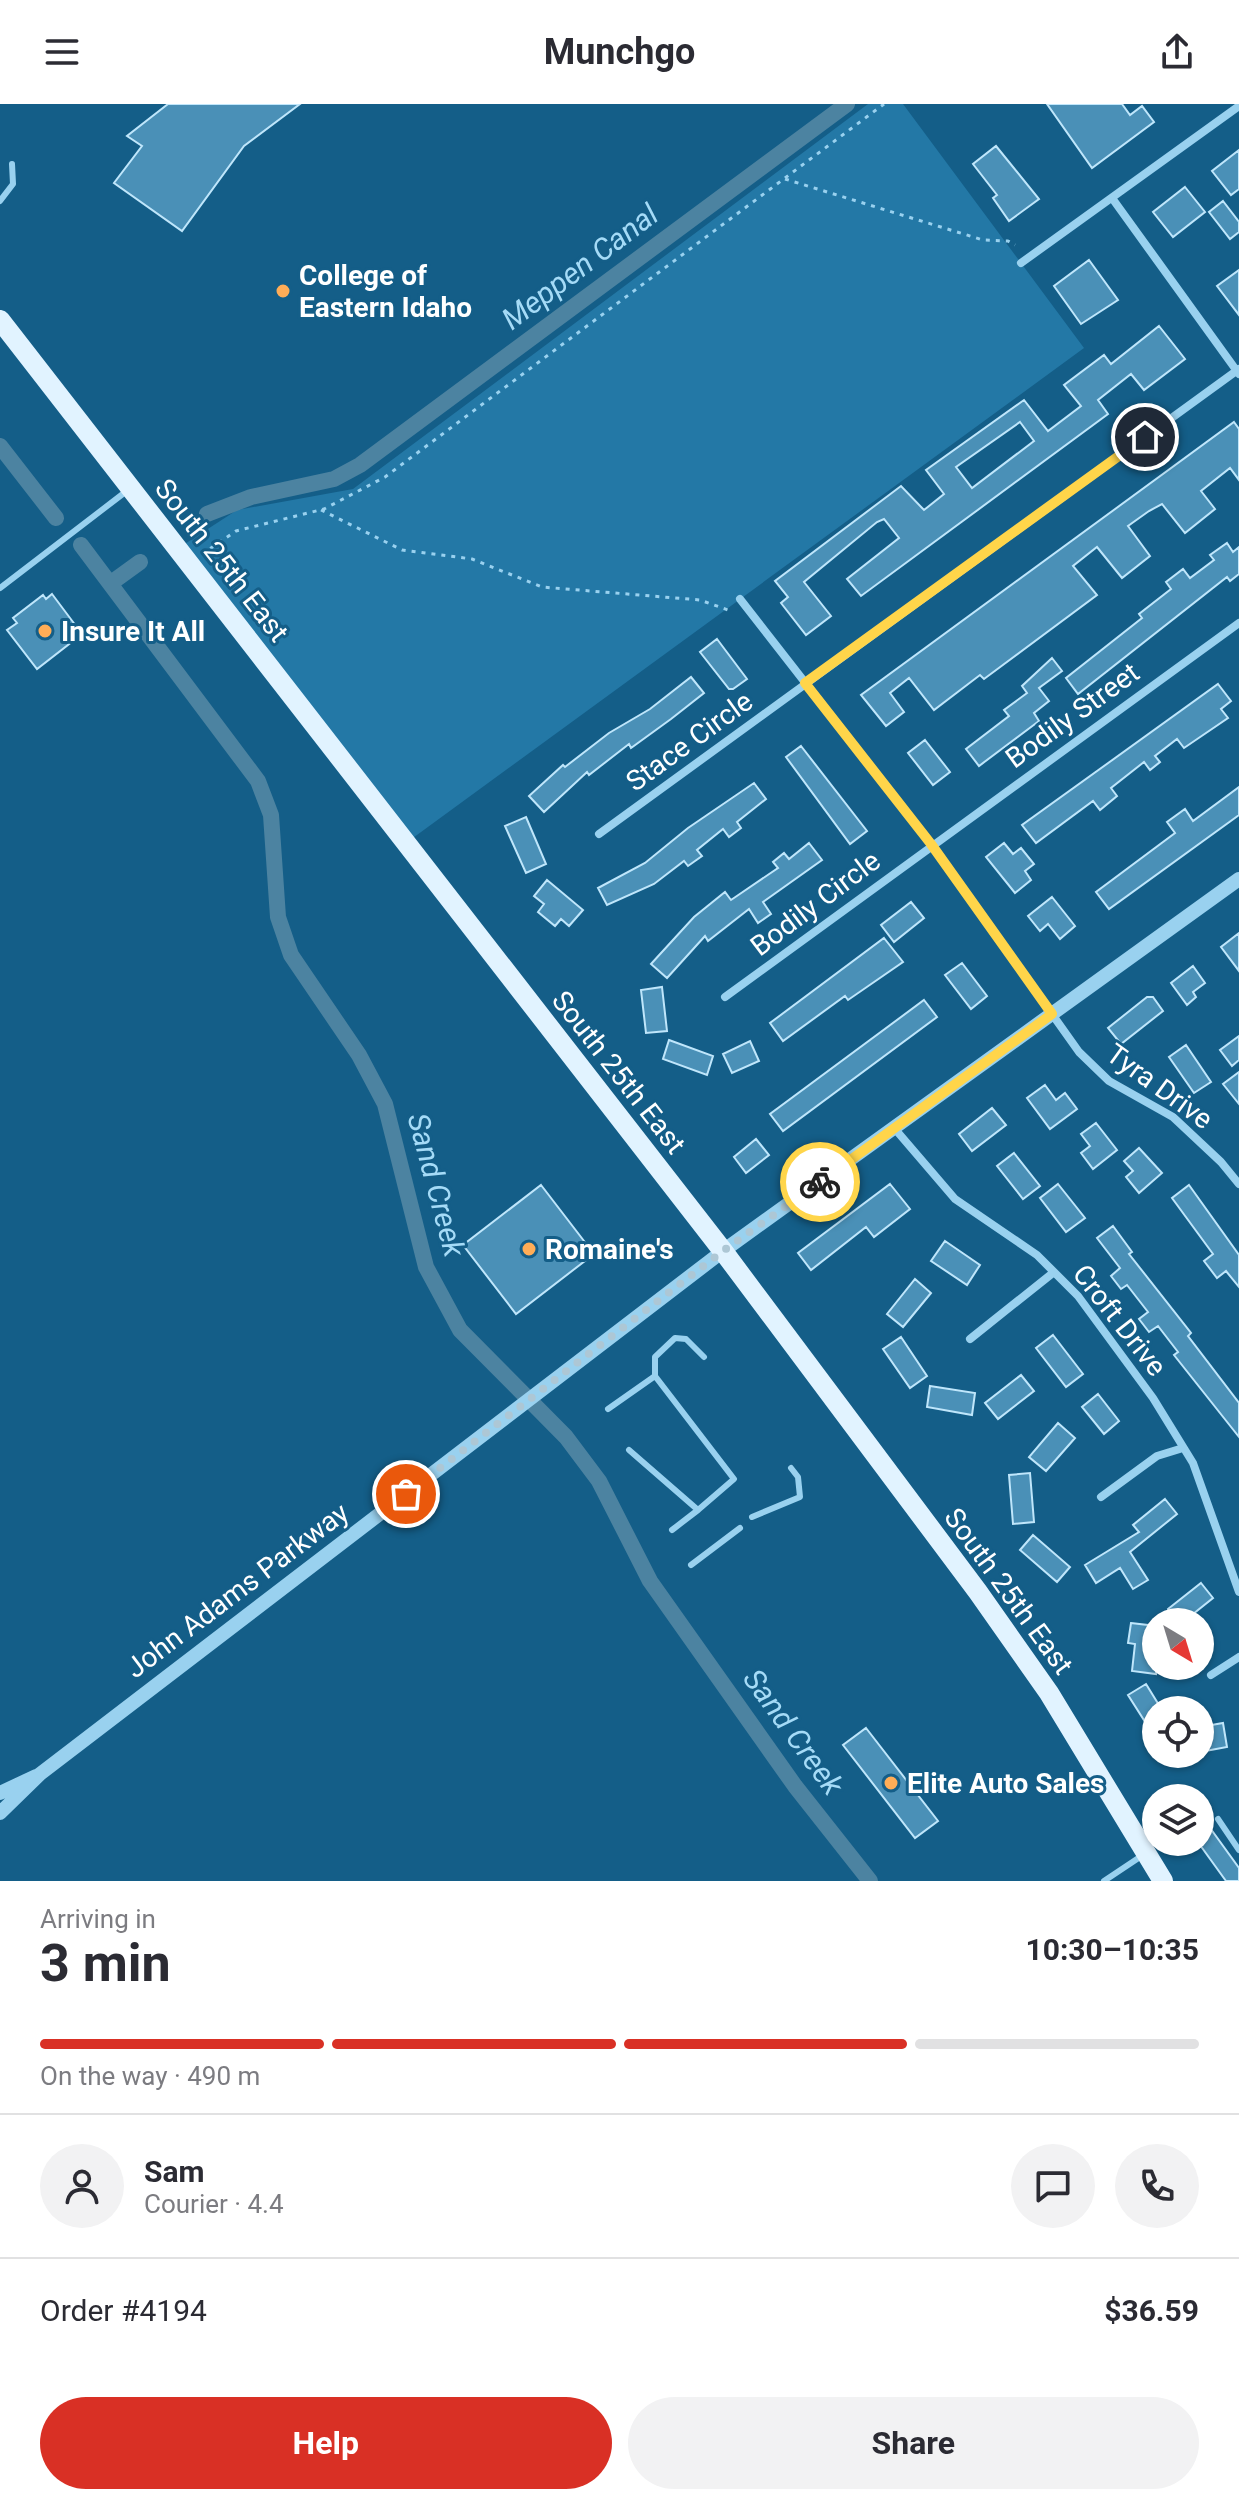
<!DOCTYPE html>
<html lang="en">
<head>
<meta charset="utf-8">
<style>
	:root { --surface:#fff; --page:#f2f2f3; --text:#2b2b33; --muted:#7c7c81; --line:#e1e1e2; --accent:#d93025 }
	body { margin:0; font-family:Roboto,sans-serif; background:var(--page); color:var(--text); height:100vh; display:flex; flex-direction:column; font-size:30px; white-space:nowrap }
	* { box-sizing:border-box; margin:0 }
	p { font-size:26px; color:var(--muted) }
	.icon { flex:none; width:44px; height:44px; fill:none; stroke:currentColor; stroke-width:2; stroke-linecap:round; stroke-linejoin:round }
	.map { position:relative; height:1777px; overflow:hidden }
	.panel { display:flex; flex-direction:column; background:var(--surface); flex:1 }
	.panel>* { flex:none }
	.needle { width:52px; rotate:142deg }
	.controls { position:absolute; left:1142px; top:1504px; display:grid; gap:16px }
	.controls a { display:grid; place-items:center; width:72px; height:72px; border-radius:50%; background:var(--surface); box-shadow:0 2px 6px #0004; font-size:40px }
	.pin { position:absolute; display:grid; place-items:center; width:68px; height:68px; color:#fff; margin:-34px; border:4px solid #fff; border-radius:50%; box-shadow:0 2px 8px #0007 }
	.courier { position:absolute; display:grid; place-items:center; width:80px; height:80px; margin:-40px; border:6px solid #ffd54a; border-radius:50%; background:#fff; color:#222; box-shadow:0 2px 10px #0007 }
	.summary em { font-style:normal; font-weight:700 }
	.summary div { display:flex; flex-direction:column-reverse }
	.summary { display:flex; align-items:center; justify-content:space-between; height:136px; padding:0 40px }
	h1 { font-size:52px; font-weight:700; line-height:60px }
	.bar { display:grid; grid-template-columns:repeat(4,1fr); gap:12px 8px; align-content:center; height:96px; padding:0 40px }
	.bar i { height:10px; border-radius:6px; background:var(--line) }
	.bar .on { background:var(--accent) }
	.bar p { grid-column:span 4 }
	.line { display:flex; align-items:center; gap:20px; padding:0 40px; border-top:2px solid var(--line) }
	.line div { flex:1 }
	.round { display:grid; place-items:center; flex:none; width:84px; height:84px; border-radius:42px; background:var(--page) }
	.button { display:flex; gap:16px; margin-top:auto; padding:16px 40px }
	.button a { flex:1; height:92px; border-radius:48px; background:var(--accent); color:#fff; font-size:32px; font-weight:700; line-height:92px; text-align:center }
	.button a+a { background:var(--page); color:var(--text) }
	header { display:flex; justify-content:space-between; align-items:center; height:104px; padding:0 40px; background:var(--surface); font-size:36px; font-weight:700 }
	.map>svg:first-child { display:block }
	.green { fill:#2378a6 }
	.lines { fill:none; stroke-linecap:round; stroke-linejoin:round }
	.canal { stroke:#4c83a1; stroke-width:16 }
	.building { fill:#4a90b7; stroke:#bfe6fb; stroke-width:2; fill-rule:evenodd }
	.path { stroke:#99d1ef; stroke-width:3; stroke-dasharray:4 6; stroke-linecap:butt }
	.service { stroke:#99d1ef; stroke-width:6 }
	.minor { stroke:#99d1ef; stroke-width:8 }
	.tertiary { stroke:#99d1ef; stroke-width:14 }
	.primary { stroke:#e1f3ff; stroke-width:20 }
	.done { stroke:#adc7d5; stroke-width:8; stroke-dasharray:0 14.4 }
	.route { stroke:#ffd54a; stroke-width:10 }
	.poi-dot { fill:#ffad57; stroke:#145e88; stroke-width:3 }
	.labels { text-anchor:middle; stroke-width:6; stroke-linejoin:round; paint-order:stroke }
	.poi-label { font-size:28px; font-weight:bold; fill:#fff; stroke:#145e88; text-anchor:start }
	.street-label { font-size:28px; fill:#fff; stroke:#145e88 }
	.water-label { font-size:30px; font-style:italic; fill:#a5dbf7; stroke:#145e88 }
</style>
</head>
<body>
<header><svg class="icon" aria-label="menu" viewBox="0 0 24 24"><path d="M4 6h16M4 12h16M4 18h16"/></svg>Munchgo<svg class="icon" aria-label="share" viewBox="0 0 24 24"><path d="M12 15V3M7 8l5-5 5 5M5 13v7h14v-7"/></svg></header>
<div class="map">
<svg width="1239" height="1777" viewBox="0 0 1239 1777">
	<rect width="100%" height="100%" fill="#145e88"/>
	<path class="green" d="M868,0H903L1084,244L406,739L177,445L237,406L353,385Z"/>
	<g class="lines">
		<path class="canal" d="M0,342L56,414
			M207,410L251,393L334,375L360,361L847,0
			M81,441L258,677L271,711L278,813L291,851L359,951L385,1000L426,1163L460,1226L566,1333L599,1377L650,1477L795,1682L870,1777
			M111,479L140,458"/>
	</g>
	<path class="building" d="M168,0H300L244,42L182,127L114,79L142,42L127,32Z
		M1047,0H1122L1130,11L1142,2L1154,18L1092,64Z
		M996,42L1039,95L1009,117L993,94L997,91L973,60Z
		M1239,46V85L1231,91L1212,67Z
		M1185,83L1205,108L1173,133L1153,108Z
		M1223,97L1239,118V128L1230,135L1209,108Z
		M1089,156L1118,196L1081,220L1054,182Z
		M1239,166V211L1217,182Z
		M1159,222L1185,255L1144,286L1131,270L1098,296L1108,310L861,492L847,475L899,434L884,415L877,418L804,478L831,512L806,531L781,499L788,493L775,477L901,382L924,406L944,390L926,366L1024,296L1048,327L1081,302L1064,281L1104,251L1111,260ZM1020,318L1034,337L972,384L956,363Z
		M1234,318L1239,325V376L1230,364L1201,387L1215,405L1185,429L1162,400L1149,407L1128,422L1150,452L1122,474L1097,443L1073,462L1097,491L984,575L980,571L934,606L909,574L890,589L904,608L886,622L861,591Z
		M1227,439L1233,448L1239,443V470L1230,477L1227,473L1078,590L1066,574L1142,514L1139,510L1171,485L1166,478L1183,465L1190,474L1214,456L1210,451Z
		M52,490L82,530L37,565L7,526L17,519L13,514L43,491L46,495Z
		M717,535L747,575L733,585H729L700,548Z
		M1052,554L1062,567L1039,584L1049,597L1034,609L1039,617L979,662L966,645L1009,612L1004,606L1027,589L1022,582Z
		M691,573L704,589L671,615L631,644L629,640L589,671L587,668L544,708L529,692L563,661L565,663L609,629L650,605Z
		M1218,580L1231,597L1221,605L1228,614L1184,644L1177,635L1155,652L1160,658L1150,666L1144,658L1111,684L1117,692L1100,706L1093,697L1036,739L1022,721Z
		M925,636L950,668L933,681L908,649Z
		M801,642L867,727L850,740L786,653Z
		M754,679L766,695L737,718L741,724L729,733L723,725L697,746L702,752L688,762L684,757L654,780L607,801L598,784L645,759L688,724Z
		M1239,683V711L1109,805L1096,788L1175,729L1167,718L1185,705L1193,717Z
		M526,713L546,760L526,769L505,722Z
		M809,739L822,756L763,798L771,810L758,819L749,805L708,837L705,832L667,874L651,860L694,813L725,788L731,796L778,764L773,758L784,749L789,755Z
		M1004,739L1013,750L1021,744L1034,760L1025,767L1031,776L1015,789L986,753Z
		M547,776L583,806L569,822L561,815L555,822L538,808L544,800L534,792Z
		M1052,793L1075,822L1060,835L1048,820L1040,827L1028,812Z
		M911,798L924,814L894,838L881,821Z
		M1239,829V867L1221,843Z
		M884,834L903,858L848,896L845,892L783,937L770,919Z
		M962,859L987,892L971,905L945,871Z
		M1193,862L1205,879L1193,888L1196,893L1187,901L1171,879Z
		M662,883L667,927L646,929L641,886Z
		M1147,893H1153L1163,907L1121,940L1108,924Z
		M924,896L937,913L783,1027L770,1010Z
		M1239,932V956L1232,962L1220,946Z
		M669,936L713,952L707,971L663,955Z
		M750,937L759,957L732,969L723,950Z
		M1186,941L1211,978L1194,989L1169,953Z
		M1239,968V1000L1223,980Z
		M1045,981L1056,996L1065,989L1077,1005L1050,1025L1027,994Z
		M992,1004L1006,1021L972,1047L959,1030Z
		M1096,1019L1117,1046L1093,1065L1081,1049L1090,1042L1081,1030Z
		M756,1035L769,1051L746,1069L734,1053Z
		M1139,1044L1162,1069L1139,1089L1126,1073L1133,1067L1124,1057Z
		M1014,1049L1040,1082L1023,1095L997,1062Z
		M890,1080L910,1105L874,1133L866,1123L811,1166L798,1149Z
		M1058,1080L1085,1114L1066,1128L1040,1094Z
		M541,1081L594,1150L516,1210L463,1141Z
		M1189,1081L1239,1151V1183L1226,1167L1217,1174L1204,1157L1213,1150L1172,1094Z
		M1113,1122L1132,1148L1129,1150L1191,1229L1188,1232L1239,1299V1333L1174,1251L1178,1248L1158,1222L1149,1228L1139,1215L1148,1208L1127,1181L1121,1185L1111,1172L1120,1164L1097,1134Z
		M945,1137L980,1161L967,1181L931,1157Z
		M915,1175L931,1189L903,1223L887,1210Z
		M1053,1231L1083,1270L1066,1283L1036,1244Z
		M901,1233L927,1272L910,1284L883,1245Z
		M1021,1271L1034,1287L998,1315L985,1299Z
		M930,1282L975,1289L972,1311L927,1303Z
		M1098,1290L1119,1317L1104,1330L1082,1303Z
		M1058,1319L1075,1334L1046,1367L1029,1353Z
		M1030,1369L1034,1418L1013,1420L1009,1371Z
		M1165,1395L1177,1410L1130,1448L1148,1476L1133,1485L1120,1464L1096,1479L1085,1461L1139,1428L1133,1421Z
		M1033,1431L1070,1463L1057,1478L1020,1446Z
		M1201,1479L1213,1494L1183,1518H1174L1168,1505Z
		M1131,1519L1156,1522V1570L1132,1567L1135,1540L1128,1539Z
		M1146,1580L1162,1606H1156V1635L1128,1591Z
		M1223,1619L1227,1643L1200,1648V1623Z
		M866,1624L938,1717L915,1734L843,1641Z
		M1200,1710L1239,1764V1777H1226L1200,1741Z"/>
	<g class="lines">
		<path class="path" d="M785,75L983,136L1008,137L1015,141
			M321,406L402,446L472,455L542,483L700,496L728,506
			M202,450L236,427L324,405L385,373L884,0"/>
		<path class="service" d="M0,97L13,80L12,60
			M0,484L128,386
			M608,1305L655,1272
			M629,1346L698,1406L734,1375L655,1272V1253L675,1234L686,1235L704,1253
			M752,1413L800,1393L798,1373L791,1364
			M672,1426L698,1406
			M691,1461L740,1424
			M1218,1715L1239,1746
			M1104,1777L1143,1751"/>
		<path class="minor" d="M1112,94L1239,270
			M1021,159L1239,2
			M740,495L931,740L1079,948L1109,977L1173,1013L1221,1058L1239,1080
			M599,730L1239,265
			M725,893L1239,519
			M895,1025L955,1095L1037,1151L1078,1192L1153,1294L1193,1359L1239,1488
			M970,1235L1054,1168
			M1101,1393L1157,1352L1183,1344
			M1211,1571L1239,1553"/>
		<path class="tertiary" d="M0,1689L36,1672
			M0,1709L40,1670L723,1147L1239,775"/>
		<path class="primary" d="M0,216L723,1147L978,1488L1049,1589L1163,1777"/>
	</g>
	<g class="lines">
		<path class="done" d="M406,1390L723,1147L820,1078"/>
		<path class="route" d="M820,1078L1052,910L931,740L805,579L1145,333"/>
	</g>
	<g class="poi-dot">
		<circle cx="283" cy="187" r="8"/>
		<circle cx="45" cy="527" r="8"/>
		<circle cx="529" cy="1145" r="8"/>
		<circle cx="891" cy="1679" r="8"/>
	</g>
	<g class="labels">
		<g class="poi-label">
			<text x="299" y="181">College of<tspan x="299" dy="32">Eastern Idaho</tspan></text>
			<text x="61" y="537">Insure It All</text>
			<text x="545" y="1155">Romaine's</text>
			<text x="907" y="1689">Elite Auto Sales</text>
		</g>
		<g class="street-label">
			<text transform="translate(222 456) rotate(52)" y="10">South 25th East</text>
			<text transform="translate(1072 611) rotate(-36)" y="10">Bodily Street</text>
			<text transform="translate(689 637) rotate(-36)" y="10">Stace Circle</text>
			<text transform="translate(815 799) rotate(-37)" y="10">Bodily Circle</text>
			<text transform="translate(619 968) rotate(52)" y="10">South 25th East</text>
			<text transform="translate(1160 982) rotate(36)" y="10">Tyra Drive</text>
			<text transform="translate(1120 1216) rotate(52)" y="10">Croft Drive</text>
			<text transform="translate(237 1486) rotate(-37)" y="10">John Adams Parkway</text>
			<text transform="translate(1009 1487) rotate(54)" y="10">South 25th East</text>
		</g>
		<g class="water-label">
			<text transform="translate(580 163) rotate(-37)" y="10">Meppen Canal</text>
			<text transform="translate(436 1081) rotate(75)" y="10">Sand Creek</text>
			<text transform="translate(793 1628) rotate(54)" y="10">Sand Creek</text>
		</g>
	</g>
</svg>
<div class="controls">
<a><svg class="needle" viewBox="-14 -14 28 28"><path d="M0-13l5 13h-10z" fill="#e53935"/><path d="M0 13l5-13h-10z" fill="#7c7c81"/></svg></a>
<a><svg class="icon" aria-label="locate" viewBox="0 0 24 24"><circle cx="12" cy="12" r="6"/><path d="M12 2v4M12 18v4M2 12h4M18 12h4"/></svg></a>
<a><svg class="icon" aria-label="layers" viewBox="0 0 24 24"><path d="M12 4l9 5-9 5-9-5zM3 14l9 5 9-5"/></svg></a>
</div>
<div class="pin" style="left:406px;top:1390px;background:#ea580c"><svg class="icon" aria-label="bag" viewBox="0 0 24 24"><path d="M5 8h14l-1 12H6zM9 8a3 3 0 0 1 6 0"/></svg></div>
<div class="pin" style="left:1145px;top:333px;background:#1f2937"><svg class="icon" aria-label="home" viewBox="0 0 24 24"><path d="M3 11l9-7 9 7M6 9v11h12V9"/></svg></div>
<div class="courier" style="left:820px;top:1078px"><svg class="icon" aria-label="bike" viewBox="0 0 24 24"><circle cx="6" cy="16" r="4"/><circle cx="18" cy="16" r="4"/><path d="M6 16l4-8h5l3 8M10 8l3 8H6M13 5h3"/></svg></div>
</div>
<section class="panel">
<div class="summary"><div><h1>3 min</h1><p>Arriving in</p></div><em>10:30–10:35</em></div>
<div class="bar"><i class="on"></i><i class="on"></i><i class="on"></i><i></i><p>On the way · 490 m</p></div>
<div class="line" style="height:144px"><a class="round"><svg class="icon" aria-label="person" viewBox="0 0 24 24"><circle cx="12" cy="8" r="4"/><path d="M4 21q1-7 8-7t8 7"/></svg></a><div><b>Sam</b><p>Courier · 4.4</p></div><a class="round"><svg class="icon" aria-label="chat" viewBox="0 0 24 24"><path d="M4 5h16v11H9l-5 4z"/></svg></a><a class="round"><svg class="icon" aria-label="phone" viewBox="0 0 24 24"><path d="M5 4h4l2 5-3 2q2 4 5 5l2-3 5 2v4C11 20 4 13 5 4z"/></svg></a></div>
<div class="line" style="height:104px"><div>Order #4194</div><b>$36.59</b></div>
<div class="button"><a>Help</a><a>Share</a></div>
</section>
</body>
</html>
